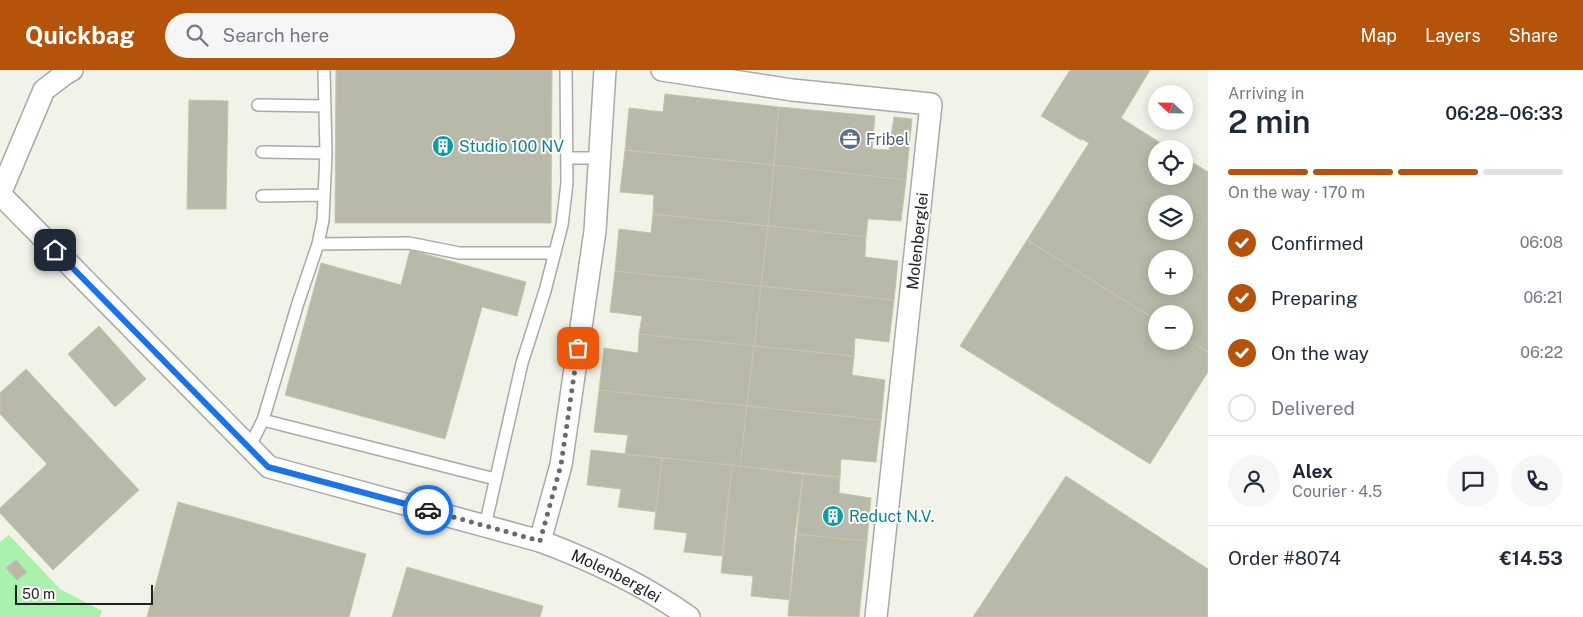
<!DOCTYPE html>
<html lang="en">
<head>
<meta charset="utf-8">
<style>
	:root { --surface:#fff; --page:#f6f6f7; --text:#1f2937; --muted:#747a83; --line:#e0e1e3; --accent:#b45309 }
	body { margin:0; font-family:"Public Sans",sans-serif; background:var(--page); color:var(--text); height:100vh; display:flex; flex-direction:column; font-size:19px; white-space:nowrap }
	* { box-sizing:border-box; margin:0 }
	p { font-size:16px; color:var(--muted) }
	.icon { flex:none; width:28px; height:28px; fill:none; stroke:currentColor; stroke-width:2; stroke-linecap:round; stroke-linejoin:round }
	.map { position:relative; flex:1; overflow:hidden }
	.sheet { display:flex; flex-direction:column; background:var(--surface); width:375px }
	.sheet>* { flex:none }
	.needle { width:32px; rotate:292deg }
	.buttons { position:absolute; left:1148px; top:15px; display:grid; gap:10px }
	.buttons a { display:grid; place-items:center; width:45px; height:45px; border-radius:50%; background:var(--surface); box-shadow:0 2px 12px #0003; font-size:25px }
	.scale { position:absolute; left:15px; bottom:12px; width:138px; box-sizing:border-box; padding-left:5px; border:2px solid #222; border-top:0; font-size:14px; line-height:18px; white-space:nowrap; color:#222; -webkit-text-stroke:4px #fff; paint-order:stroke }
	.pin { position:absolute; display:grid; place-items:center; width:42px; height:42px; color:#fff; margin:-21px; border-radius:10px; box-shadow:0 2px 8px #0006 }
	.courier { position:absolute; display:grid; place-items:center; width:50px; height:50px; margin:-25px; border:4px solid #1a73e8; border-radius:50%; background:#fff; color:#222; box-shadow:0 1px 6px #0007 }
	.headline em { font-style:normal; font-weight:600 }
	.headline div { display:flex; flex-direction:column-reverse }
	.headline { display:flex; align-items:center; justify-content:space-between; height:85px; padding:0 20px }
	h1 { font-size:32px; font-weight:600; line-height:38px }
	.bar { display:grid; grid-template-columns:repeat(4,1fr); gap:8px 5px; align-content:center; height:60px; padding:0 20px }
	.bar i { height:6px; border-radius:4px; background:var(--line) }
	.bar .selected { background:var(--accent) }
	.bar p { grid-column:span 4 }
	.line { display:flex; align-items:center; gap:12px; padding:0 20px; border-top:1px solid var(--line) }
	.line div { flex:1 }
	.round { display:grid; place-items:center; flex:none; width:52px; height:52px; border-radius:26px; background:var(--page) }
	ol { padding:0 20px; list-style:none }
	li { display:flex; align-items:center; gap:15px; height:55px }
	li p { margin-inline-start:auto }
	li .icon { padding:5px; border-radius:50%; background:var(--accent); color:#fff; stroke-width:4 }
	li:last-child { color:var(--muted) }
	li i { width:28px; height:28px; border:2px solid var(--line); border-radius:50% }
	header { display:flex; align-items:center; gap:30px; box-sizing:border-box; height:70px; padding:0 25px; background:var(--accent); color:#fff }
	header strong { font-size:24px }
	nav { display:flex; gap:28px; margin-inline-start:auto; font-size:18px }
	.search { width:350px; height:45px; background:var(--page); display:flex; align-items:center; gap:12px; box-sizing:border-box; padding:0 18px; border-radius:28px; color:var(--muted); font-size:19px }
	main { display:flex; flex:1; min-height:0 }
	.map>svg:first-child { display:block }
	.grass { fill:#aaf1ad }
	.building { fill:#b9b9a9; stroke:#c6c6a8; fill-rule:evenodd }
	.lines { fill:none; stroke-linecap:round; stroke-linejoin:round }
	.lane-casing { stroke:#a9a9a9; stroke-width:14 }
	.street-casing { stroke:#a9a9a9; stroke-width:24 }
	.lane { stroke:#fff; stroke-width:11 }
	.street { stroke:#fff; stroke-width:21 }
	.done { stroke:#6a6b67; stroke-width:5; stroke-dasharray:0 9 }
	.route { stroke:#1a73e8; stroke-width:6 }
	.labels { text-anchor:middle; stroke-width:4; stroke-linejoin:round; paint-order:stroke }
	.service-label { font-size:16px; fill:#4e5e75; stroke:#fff; text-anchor:start }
	.culture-label { font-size:16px; fill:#0d838f; stroke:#fff; text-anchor:start }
	.street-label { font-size:16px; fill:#222; stroke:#fff }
</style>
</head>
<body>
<header>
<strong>Quickbag</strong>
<div class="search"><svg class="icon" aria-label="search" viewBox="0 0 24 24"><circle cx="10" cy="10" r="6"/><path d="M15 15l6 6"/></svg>Search here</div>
<nav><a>Map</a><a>Layers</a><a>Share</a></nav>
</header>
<main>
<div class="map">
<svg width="1208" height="547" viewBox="0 0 1208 547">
	<rect width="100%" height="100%" fill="#f1f3e8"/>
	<path class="grass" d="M9,465L60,519L102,541L100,547H0V472Z"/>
	<path class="building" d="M336,0H552L551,153H335Z
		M1070,0H1150L1121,48L1170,79H1156V106H1184V87L1208,102V282L1184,267V244H1156V250L1027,170L1089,73L1082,69L1081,70L1041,46ZM1156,134H1184V161H1156ZM1156,189H1184V216H1156Z
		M665,24L779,37L774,95L625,80L629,38L663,42Z
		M189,30L228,31L226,139H187Z
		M779,37L875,46L872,79L889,80L894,47L912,49L906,110L774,95Z
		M625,80L774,95L768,156L653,144L654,125L620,122Z
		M774,95L906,110L901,151L868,149L866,167L768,156Z
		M653,144L768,156L761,216L615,201L619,159L651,163Z
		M768,156L866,167L865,187L898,191L894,230L761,216Z
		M1027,170L1156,250V271H1184V267L1208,282V302L1150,394L960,276Z
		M410,180L526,212L517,246L482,237L445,369L285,325L321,193L401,215Z
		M615,201L761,216L754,276L639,264L642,246L610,242Z
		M761,216L894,230L889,272L855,268L854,286L754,276Z
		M99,256L146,309L115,337L68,284Z
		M639,264L754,276L747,336L599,320L604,278L638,283Z
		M754,276L854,286L852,305L885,310L881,350L747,336Z
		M26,299L139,420L53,500L0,443V438L47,394L0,344V323Z
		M599,320L747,336L740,396L625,384L628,365L594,362Z
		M747,336L881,350L876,392L841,389L840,407L740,396Z
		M591,380L662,388L656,442L618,437L621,419L587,415Z
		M662,388L732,395L722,486L684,482L687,463L654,459Z
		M732,395L803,404L790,530L751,526L753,506L721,503Z
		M803,404L840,407L839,423L871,428L867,471L795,464Z
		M1066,406L1208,499V547H973Z
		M178,432L366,484L349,547H147Z
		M795,464L867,471L859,547L788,546Z
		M16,490L27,502L17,510L6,498Z
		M407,497L543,536L540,547H392Z"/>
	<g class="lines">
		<g class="lane-casing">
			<path id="lane" d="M258,35L325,36
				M262,82L326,83
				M567,88H599
				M262,126L324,125
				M318,174L409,173L459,183H555
				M263,350L495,409
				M249,378L263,350L298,233L318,174L323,150L326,83L324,0
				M485,456L522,293L545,221L562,155L567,113L566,0"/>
		</g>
		<g class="street-casing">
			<g id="street">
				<path d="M662,0L792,20L931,34L876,547"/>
				<path id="s1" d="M0,124L269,397L540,471C591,490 644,515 689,547"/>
				<path d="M0,124L44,20L65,4L72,0"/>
				<path d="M540,471L561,395L595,161L605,0"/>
			</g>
		</g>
		<use href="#lane" class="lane"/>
		<use href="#street" class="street"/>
	</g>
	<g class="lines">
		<path class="done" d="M428,440L540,471L561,395L578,278"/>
		<path class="route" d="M55,180L268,397L428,440"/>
	</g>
	<defs>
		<g id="office-disc" transform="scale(1.125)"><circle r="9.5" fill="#5c6f8a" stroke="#fff"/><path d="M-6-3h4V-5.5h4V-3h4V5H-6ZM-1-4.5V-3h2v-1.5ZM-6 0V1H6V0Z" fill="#fff"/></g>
		<g id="building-disc" transform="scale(1.125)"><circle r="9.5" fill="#0f9aa8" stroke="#fff"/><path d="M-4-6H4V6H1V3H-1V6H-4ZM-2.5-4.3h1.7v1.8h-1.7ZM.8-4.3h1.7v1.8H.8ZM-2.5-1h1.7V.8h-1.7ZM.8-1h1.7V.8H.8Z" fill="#fff"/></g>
	</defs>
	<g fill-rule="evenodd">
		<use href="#office-disc" x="850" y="69"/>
		<use href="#building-disc" x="443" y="76"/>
		<use href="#building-disc" x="833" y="446"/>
	</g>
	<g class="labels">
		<g class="service-label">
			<text x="866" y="75">Fribel</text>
		</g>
		<g class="culture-label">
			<text x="459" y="82">Studio 100 NV</text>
			<text x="849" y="452">Reduct N.V.</text>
		</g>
		<g class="street-label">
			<text transform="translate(917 171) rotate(-84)" y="6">Molenberglei</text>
			<text dy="6" stroke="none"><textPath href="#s1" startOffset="748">Molenberglei</textPath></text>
		</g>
	</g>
</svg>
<div class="buttons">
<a><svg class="needle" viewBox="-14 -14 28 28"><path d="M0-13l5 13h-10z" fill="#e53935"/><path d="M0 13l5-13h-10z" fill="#747a83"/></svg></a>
<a><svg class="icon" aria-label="locate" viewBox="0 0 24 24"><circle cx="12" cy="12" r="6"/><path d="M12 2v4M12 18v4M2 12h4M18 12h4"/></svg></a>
<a><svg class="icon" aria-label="layers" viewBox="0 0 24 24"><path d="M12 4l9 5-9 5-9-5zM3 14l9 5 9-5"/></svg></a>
<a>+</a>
<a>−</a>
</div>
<div class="scale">50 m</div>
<div class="pin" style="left:578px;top:278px;background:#ea580c"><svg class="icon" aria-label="bag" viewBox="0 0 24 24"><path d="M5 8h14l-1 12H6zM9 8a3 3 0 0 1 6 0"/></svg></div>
<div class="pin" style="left:55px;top:180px;background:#1f2937"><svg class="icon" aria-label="home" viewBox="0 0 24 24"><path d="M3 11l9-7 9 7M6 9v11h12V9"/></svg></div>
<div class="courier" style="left:428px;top:440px"><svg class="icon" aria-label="car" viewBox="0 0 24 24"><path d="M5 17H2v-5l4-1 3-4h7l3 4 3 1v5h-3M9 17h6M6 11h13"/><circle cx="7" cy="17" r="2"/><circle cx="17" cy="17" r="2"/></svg></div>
</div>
<section class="sheet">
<div class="headline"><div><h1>2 min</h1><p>Arriving in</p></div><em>06:28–06:33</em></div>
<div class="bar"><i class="selected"></i><i class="selected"></i><i class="selected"></i><i></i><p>On the way · 170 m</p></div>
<ol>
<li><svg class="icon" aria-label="check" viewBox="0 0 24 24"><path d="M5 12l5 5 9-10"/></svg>Confirmed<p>06:08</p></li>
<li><svg class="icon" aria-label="check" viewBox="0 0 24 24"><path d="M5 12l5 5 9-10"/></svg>Preparing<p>06:21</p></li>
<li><svg class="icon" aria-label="check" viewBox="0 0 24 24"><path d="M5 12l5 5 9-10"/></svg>On the way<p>06:22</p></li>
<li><i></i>Delivered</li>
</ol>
<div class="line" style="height:90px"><a class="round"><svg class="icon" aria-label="person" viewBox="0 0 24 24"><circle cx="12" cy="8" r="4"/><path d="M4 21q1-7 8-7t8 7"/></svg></a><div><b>Alex</b><p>Courier · 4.5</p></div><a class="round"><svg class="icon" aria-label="chat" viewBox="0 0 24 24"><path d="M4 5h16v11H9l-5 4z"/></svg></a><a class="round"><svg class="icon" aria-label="phone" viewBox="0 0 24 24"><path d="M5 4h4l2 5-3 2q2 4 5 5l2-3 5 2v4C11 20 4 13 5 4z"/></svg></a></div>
<div class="line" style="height:65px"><div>Order #8074</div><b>€14.53</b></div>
</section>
</main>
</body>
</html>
